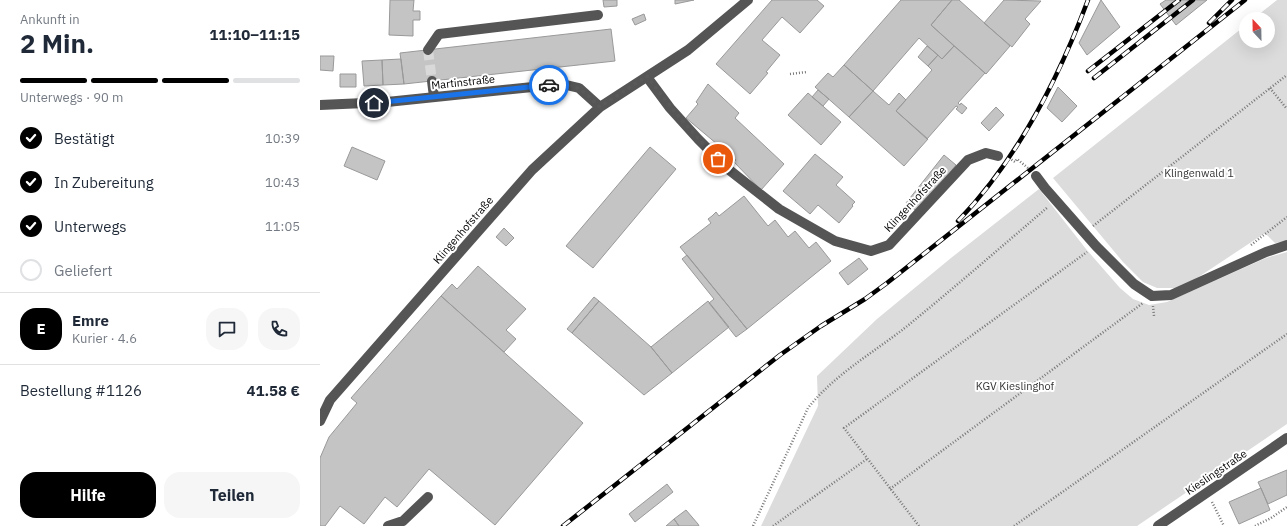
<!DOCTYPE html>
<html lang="de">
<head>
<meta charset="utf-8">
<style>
	:root { --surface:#fff; --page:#f6f6f7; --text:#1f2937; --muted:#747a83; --line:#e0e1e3; --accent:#000 }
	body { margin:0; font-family:"IBM Plex Sans",sans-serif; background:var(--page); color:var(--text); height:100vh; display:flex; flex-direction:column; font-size:15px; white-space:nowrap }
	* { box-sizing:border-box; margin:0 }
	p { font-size:13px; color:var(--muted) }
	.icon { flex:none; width:22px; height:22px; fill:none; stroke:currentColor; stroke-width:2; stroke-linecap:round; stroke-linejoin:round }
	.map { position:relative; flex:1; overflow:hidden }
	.details { display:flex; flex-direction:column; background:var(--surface); width:320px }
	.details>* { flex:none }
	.needle { width:26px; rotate:338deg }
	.buttons { position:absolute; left:919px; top:12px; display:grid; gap:8px }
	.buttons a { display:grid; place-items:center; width:36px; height:36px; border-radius:50%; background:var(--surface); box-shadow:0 4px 16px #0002; font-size:20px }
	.pin { position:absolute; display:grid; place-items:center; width:34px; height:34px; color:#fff; margin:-17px; border:2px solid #fff; border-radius:50%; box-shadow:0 1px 4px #0007 }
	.courier { position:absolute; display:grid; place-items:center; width:40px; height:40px; margin:-20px; border:3px solid #1a73e8; border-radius:50%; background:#fff; color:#222; box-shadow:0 1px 5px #0007 }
	.overview em { font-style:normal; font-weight:700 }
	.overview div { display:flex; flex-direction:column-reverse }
	.overview { display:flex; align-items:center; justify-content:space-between; height:68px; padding:0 20px }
	h1 { font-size:26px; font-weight:700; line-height:30px }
	.bar { display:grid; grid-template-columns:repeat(4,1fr); gap:6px 4px; align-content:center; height:48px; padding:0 20px }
	.bar i { height:5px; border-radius:3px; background:var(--line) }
	.bar .active { background:var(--accent) }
	.bar p { grid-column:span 4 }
	.line { display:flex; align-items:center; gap:10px; padding:0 20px; border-top:1px solid var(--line) }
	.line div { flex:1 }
	.round { display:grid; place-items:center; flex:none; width:42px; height:42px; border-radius:16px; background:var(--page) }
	ol { padding:0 20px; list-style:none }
	li { display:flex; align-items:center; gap:12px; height:44px }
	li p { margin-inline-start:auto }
	li .icon { padding:4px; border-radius:50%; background:var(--accent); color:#fff; stroke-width:4 }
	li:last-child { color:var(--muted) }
	li i { width:22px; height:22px; border:2px solid var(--line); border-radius:50% }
	.button { display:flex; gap:8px; margin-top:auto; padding:8px 20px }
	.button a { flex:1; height:46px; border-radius:16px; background:var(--accent); color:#fff; font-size:16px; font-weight:700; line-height:46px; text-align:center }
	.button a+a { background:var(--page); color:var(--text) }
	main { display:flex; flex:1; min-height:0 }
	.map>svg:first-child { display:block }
	.green { fill:#dcdcdc }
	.building { fill:#c4c4c4; stroke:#999 }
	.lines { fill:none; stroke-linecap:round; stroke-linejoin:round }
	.minor-tunnel { stroke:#d9d9d9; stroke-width:10; stroke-dasharray:10 5; stroke-linecap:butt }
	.path { stroke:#777; stroke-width:2.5; stroke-dasharray:1 2; stroke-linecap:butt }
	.minor { stroke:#555; stroke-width:10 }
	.rail-casing { stroke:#000; stroke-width:4.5 }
	.rail { stroke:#fff; stroke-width:3; stroke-dasharray:9; stroke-linecap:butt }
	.done { stroke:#595959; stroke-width:4; stroke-dasharray:0 7.2 }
	.route { stroke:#1a73e8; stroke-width:5 }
	.labels { text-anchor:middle; stroke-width:4; stroke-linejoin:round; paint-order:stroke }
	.street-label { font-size:11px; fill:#000; stroke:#fff }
	.park-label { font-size:11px; fill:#333; stroke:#fff }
</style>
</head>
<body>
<main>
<section class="details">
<div class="overview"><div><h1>2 Min.</h1><p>Ankunft in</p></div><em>11:10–11:15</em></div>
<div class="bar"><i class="active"></i><i class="active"></i><i class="active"></i><i></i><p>Unterwegs · 90 m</p></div>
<ol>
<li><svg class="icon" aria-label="check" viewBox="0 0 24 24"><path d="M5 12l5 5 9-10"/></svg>Bestätigt<p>10:39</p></li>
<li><svg class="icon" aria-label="check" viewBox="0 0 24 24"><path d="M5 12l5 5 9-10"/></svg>In Zubereitung<p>10:43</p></li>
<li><svg class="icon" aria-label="check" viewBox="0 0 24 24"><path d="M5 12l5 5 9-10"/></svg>Unterwegs<p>11:05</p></li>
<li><i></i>Geliefert</li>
</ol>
<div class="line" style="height:72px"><b class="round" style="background:var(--accent);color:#fff">E</b><div><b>Emre</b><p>Kurier · 4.6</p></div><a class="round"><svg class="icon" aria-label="chat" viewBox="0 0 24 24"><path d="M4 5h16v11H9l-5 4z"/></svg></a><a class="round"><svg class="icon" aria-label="phone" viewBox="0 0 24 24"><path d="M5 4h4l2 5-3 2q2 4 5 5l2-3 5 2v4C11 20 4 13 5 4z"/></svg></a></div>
<div class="line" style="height:52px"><div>Bestellung #1126</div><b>41.58 €</b></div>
<div class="button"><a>Hilfe</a><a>Teilen</a></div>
</section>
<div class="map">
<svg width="967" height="526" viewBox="0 0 967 526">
	<rect width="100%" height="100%" fill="#fff"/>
	<path class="green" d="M957,0H967V241L955,243L945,233L871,282L857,288H837L823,282L803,262L733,178L926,25V41H948V19H933Z
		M719,189L766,249L800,288L813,299L829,305L847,302L946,258L967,252V424L817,526H441L498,406L497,376L557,319L631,258Z"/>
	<path class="building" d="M70,0H94L93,11H100V20H93V36L69,35Z
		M283,0H297V6L284,7Z
		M355,0H374L355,4Z
		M452,0H497L504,6L480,33L462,17L442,40L460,55L446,72L448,73L430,94L396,64Z
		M581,0H632L611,25L634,46L622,59L599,38L553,91L524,65Z
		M632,0H639L690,46L666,74L611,25Z
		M684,0L721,1L705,19L710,24L692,47L664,23Z
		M781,0L800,27L767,55L759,43Z
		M846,0H887L856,25L840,4Z
		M324,14L326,20L315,25L312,19Z
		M291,29L295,61L84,84L80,53Z
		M607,46L618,55L608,66L598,57Z
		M634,46L665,73L638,103L640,105L641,103L647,108L642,114L636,109L638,107L636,106L607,139L576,111L612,70L608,66L618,55L622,59Z
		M0,56H14L13,71L0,70Z
		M81,59L84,84L63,85L62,60Z
		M62,60L63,85L44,86L42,61Z
		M524,65L553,91L529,117L495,87L508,73L513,77Z
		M20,74H36V87H20Z
		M388,84L419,113L415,118L464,164L441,190L414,162L416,160L366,118L378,104L376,102Z
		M738,87L757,106L742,122L727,108Z
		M498,90L509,99L503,106L492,97Z
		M553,91L569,105L579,93L586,100L576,111L608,139L584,166L529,117Z
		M488,93L521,122L501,145L468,115Z
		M676,107L684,115L669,131L661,123Z
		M32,147L65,161L57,180L24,166Z
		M330,147L356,169L273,268L246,246Z
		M495,154L523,177L516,185L535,202L532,205L533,206L519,223L498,205L490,214L463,191Z
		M624,155L636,165L598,212L586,203Z
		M424,196L448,226L455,220L468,237L475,231L489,248L496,242L511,261L427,329L360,247L391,223L388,219L392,216L396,212L399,216Z
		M184,228L194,238L186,246L176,237Z
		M367,255L427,329L416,337L389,303L394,299L362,259Z
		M539,258L548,269L528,285L519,273Z
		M158,266L206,309L186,330L196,339L184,352L121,296L132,284L137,289Z
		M121,296L263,423L175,525L109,469L77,507L65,497L44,524L20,506L5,526H0V458L9,437L37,403L31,398Z
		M274,297L279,301L252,333L247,329Z
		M279,301L331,347L352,373L324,395L252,333Z
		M388,301L409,327L352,373L331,347Z
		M967,470V495L948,504L938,482Z
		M347,484L353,492L315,522L309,514Z
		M941,488L950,510L919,524L909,502Z
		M366,510L378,524L379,526H359L354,519Z
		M354,519L359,526H346Z"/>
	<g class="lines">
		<path class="minor-tunnel" d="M108,50L112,81"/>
		<path class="path" d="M470,74L487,72
			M950,88L967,109
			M689,158L695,162L697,159L708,168
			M773,226L967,75
			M931,245L967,217
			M833,306L834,316
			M570,489L823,303
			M892,502L904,526
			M433,526L488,408C515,374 553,353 586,327C634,288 681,247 728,207
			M453,526L547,459
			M599,526L524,428L767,252
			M694,526L967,334
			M935,526L951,518L967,507"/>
		<path class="minor" d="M108,50L119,34L278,15
			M327,77L350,108L378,139L408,169L459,209L515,241L551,251L569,245L648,160L666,153L678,156
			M112,81L114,97
			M0,105L67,102L242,84L259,88L280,107
			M716,176L725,188L776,246L814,284L832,296L851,295L946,252L967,245
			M0,421L10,400L212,170L280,107L368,50L428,0
			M68,526L83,521L108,497
			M838,526L967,438"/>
		<g class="rail-casing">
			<path id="rail" d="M889,23L912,0
				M768,71L859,0
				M774,78L873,0
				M638,221C698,159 738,80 768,0
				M243,526L460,355L501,326L545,299L567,283L925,0"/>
		</g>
		<use href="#rail" class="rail"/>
	</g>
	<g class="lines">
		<path class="done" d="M229,85C257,82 261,89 280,107L327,76C349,106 372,133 398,159"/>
		<path class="route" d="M54,103L229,85"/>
	</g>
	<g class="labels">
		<g class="street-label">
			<text transform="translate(143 82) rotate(-6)" y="4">Martinstraße</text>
			<text transform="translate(595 199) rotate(-47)" y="4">Klingenhofstraße</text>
			<text transform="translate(143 230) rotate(-49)" y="4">Klingenhofstraße</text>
			<text transform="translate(896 472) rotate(-34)" y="4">Kieslingstraße</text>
		</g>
		<g class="park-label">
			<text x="879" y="177">Klingenwald 1</text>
			<text x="695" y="390">KGV Kieslinghof</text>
		</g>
	</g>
</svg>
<div class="buttons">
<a><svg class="needle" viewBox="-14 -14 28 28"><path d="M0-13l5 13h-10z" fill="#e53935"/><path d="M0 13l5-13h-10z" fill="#747a83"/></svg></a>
</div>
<div class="pin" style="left:398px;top:159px;background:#ea580c"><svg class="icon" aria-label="bag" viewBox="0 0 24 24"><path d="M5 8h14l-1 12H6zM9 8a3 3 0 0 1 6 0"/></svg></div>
<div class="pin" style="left:54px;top:103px;background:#1f2937"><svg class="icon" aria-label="home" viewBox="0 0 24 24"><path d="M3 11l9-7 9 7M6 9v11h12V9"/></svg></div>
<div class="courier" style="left:229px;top:85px"><svg class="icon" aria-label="car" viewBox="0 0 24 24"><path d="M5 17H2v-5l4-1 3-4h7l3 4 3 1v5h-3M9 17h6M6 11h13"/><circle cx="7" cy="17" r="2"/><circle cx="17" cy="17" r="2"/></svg></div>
</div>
</main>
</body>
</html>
